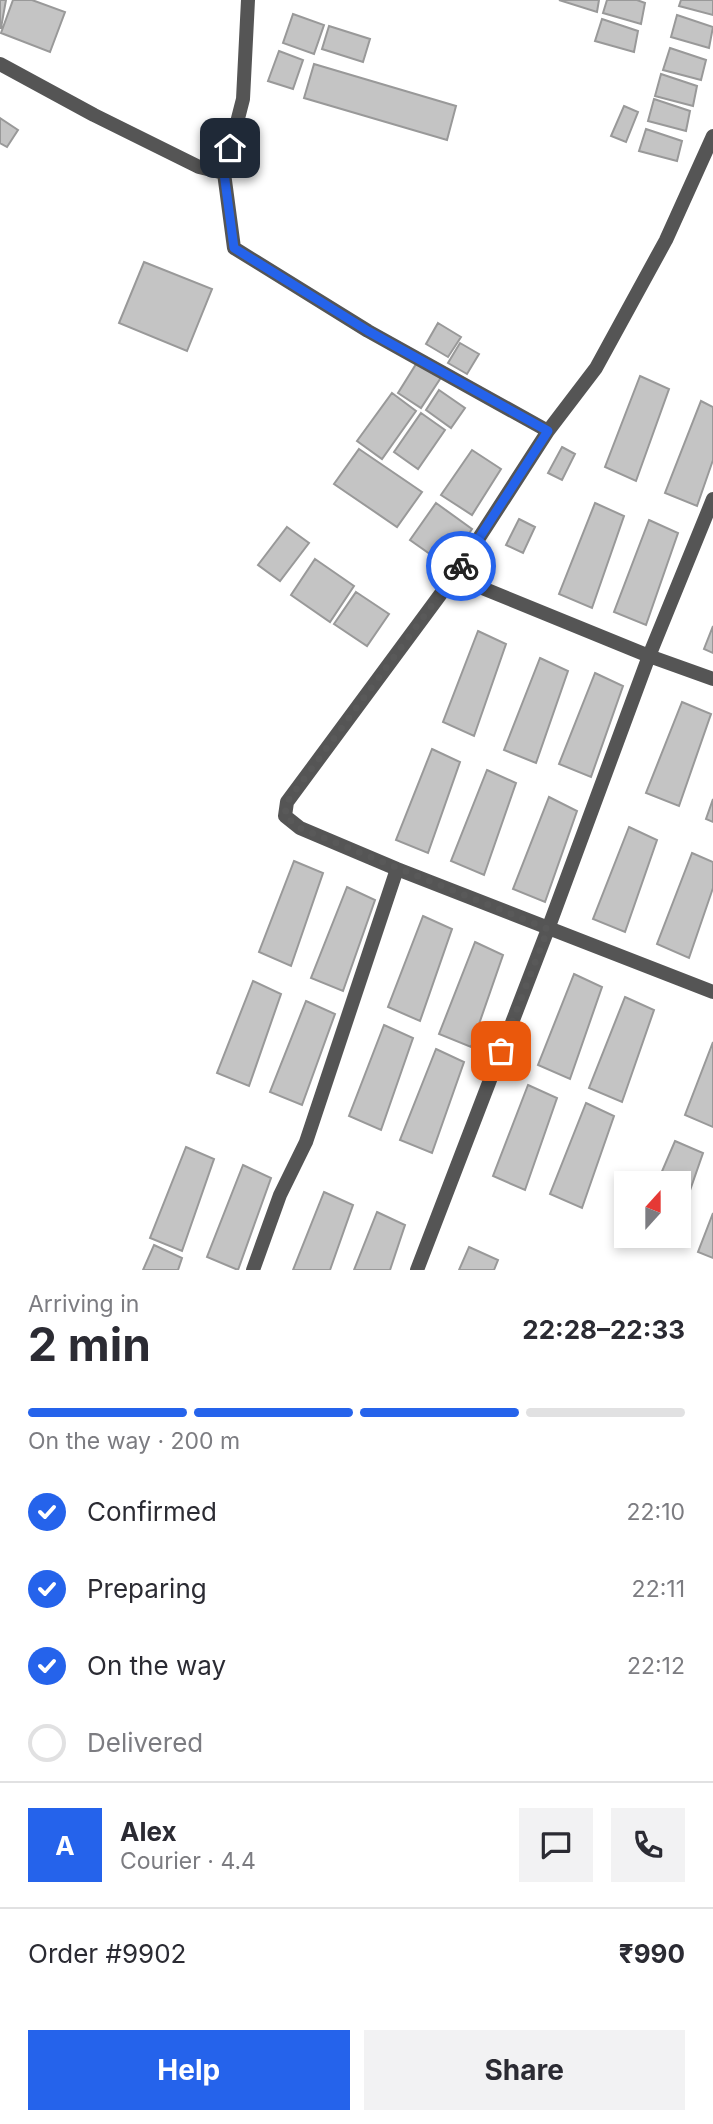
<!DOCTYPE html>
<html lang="en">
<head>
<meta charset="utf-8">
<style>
	:root { --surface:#fff; --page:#f2f2f3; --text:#2b2b33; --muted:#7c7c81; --line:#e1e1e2; --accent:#2563eb }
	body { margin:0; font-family:Inter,sans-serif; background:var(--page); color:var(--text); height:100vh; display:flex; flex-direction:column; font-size:26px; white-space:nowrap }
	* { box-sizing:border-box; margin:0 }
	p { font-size:23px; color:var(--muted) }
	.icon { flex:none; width:38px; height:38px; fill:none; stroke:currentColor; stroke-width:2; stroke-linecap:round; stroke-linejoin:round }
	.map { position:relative; height:1270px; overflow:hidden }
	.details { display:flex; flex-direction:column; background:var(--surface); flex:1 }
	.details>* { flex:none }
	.needle { width:46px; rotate:21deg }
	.controls { position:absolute; left:614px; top:1171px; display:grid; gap:14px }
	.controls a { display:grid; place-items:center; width:77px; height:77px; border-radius:0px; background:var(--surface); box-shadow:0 4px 10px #0003; font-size:35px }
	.pin { position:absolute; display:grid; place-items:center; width:60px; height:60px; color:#fff; margin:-30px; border-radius:14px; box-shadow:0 4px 10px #0006 }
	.courier { position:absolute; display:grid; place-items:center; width:70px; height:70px; margin:-35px; border:5px solid #2563eb; border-radius:50%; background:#fff; color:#222; box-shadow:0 2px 9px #0007 }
	.headline em { font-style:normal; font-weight:700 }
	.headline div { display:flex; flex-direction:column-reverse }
	.headline { display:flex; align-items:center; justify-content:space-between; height:119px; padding:0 28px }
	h1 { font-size:46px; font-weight:700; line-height:52px }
	.bar { display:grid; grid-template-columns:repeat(4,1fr); gap:10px 7px; align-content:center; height:84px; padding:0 28px }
	.bar i { height:9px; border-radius:5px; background:var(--line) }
	.bar .selected { background:var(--accent) }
	.bar p { grid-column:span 4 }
	.line { display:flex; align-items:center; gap:18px; padding:0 28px; border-top:2px solid var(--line) }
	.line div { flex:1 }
	.round { display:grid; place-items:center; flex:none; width:74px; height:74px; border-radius:0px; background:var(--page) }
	ol { padding:0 28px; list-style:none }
	li { display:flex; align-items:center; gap:21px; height:77px }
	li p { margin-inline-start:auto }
	li .icon { padding:7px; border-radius:50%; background:var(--accent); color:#fff; stroke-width:4 }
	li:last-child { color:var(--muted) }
	li i { width:38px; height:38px; border:4px solid var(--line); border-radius:50% }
	.action { display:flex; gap:14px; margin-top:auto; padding:14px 28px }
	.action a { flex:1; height:80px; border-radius:0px; background:var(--accent); color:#fff; font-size:28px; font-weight:700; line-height:80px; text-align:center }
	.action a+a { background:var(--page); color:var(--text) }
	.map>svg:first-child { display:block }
	.building { fill:#c4c4c4; stroke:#999; stroke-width:2 }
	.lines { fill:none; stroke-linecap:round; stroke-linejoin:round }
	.street { stroke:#555; stroke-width:14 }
	.done { stroke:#595959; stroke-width:7; stroke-dasharray:0 12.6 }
	.route { stroke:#2563eb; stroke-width:9 }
</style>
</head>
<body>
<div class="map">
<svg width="713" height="1270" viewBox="0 0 713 1270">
	<rect width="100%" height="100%" fill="#fff"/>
	<path class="building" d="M0,0H6L1,28H0Z
		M13,0H32L65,12L50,52L1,33Z
		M559,0H599L597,12Z
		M607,0H637L645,3L641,24L603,13Z
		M681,0H713V15L679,6Z
		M293,14L324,25L314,54L283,43Z
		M677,15L713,27L709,48L671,37Z
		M602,19L638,31L634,52L595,41Z
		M329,26L370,39L363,62L322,49Z
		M670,48L706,60L701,80L663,70Z
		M279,51L303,60L293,89L268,81Z
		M314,64L456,106L447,140L304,98Z
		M661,74L697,86L693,106L655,96Z
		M654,99L690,111L686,131L648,121Z
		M624,106L638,112L626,142L611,136Z
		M0,118L18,130L7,147L0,143Z
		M646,129L682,141L677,161L639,151Z
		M144,262L212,289L187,351L119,323Z
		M438,323L461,337L448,357L426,344Z
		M460,343L479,354L467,374L448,363Z
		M418,361L442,376L421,408L398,393Z
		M640,376L669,389L636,481L605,467Z
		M439,390L465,408L451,428L426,410Z
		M392,393L416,411L382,459L357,441Z
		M701,401L713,407V460L697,506L665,493Z
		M421,413L445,430L418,469L394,452Z
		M562,447L575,454L562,480L548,473Z
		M359,449L422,492L397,527L334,484Z
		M472,450L501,469L472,515L441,495Z
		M436,503L472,529L447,566L410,540Z
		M595,503L624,516L592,608L559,594Z
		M519,519L535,527L523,553L506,545Z
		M649,520L678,533L646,625L614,612Z
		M287,527L309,543L280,581L258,565Z
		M315,559L354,586L330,622L291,595Z
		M356,592L389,614L367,646L334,624Z
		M713,626V653L704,649Z
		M478,631L506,644L474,736L443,722Z
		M540,658L568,671L536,763L504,750Z
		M595,673L623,686L591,777L559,764Z
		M682,702L711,714L679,806L646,793Z
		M432,749L460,762L428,853L396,840Z
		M487,770L516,783L484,875L451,861Z
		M549,797L577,811L545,902L513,889Z
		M713,799V822L706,819Z
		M629,827L657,840L625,932L593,919Z
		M692,853L713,862V888L689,958L657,944Z
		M294,861L323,873L291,966L259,952Z
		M347,887L375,900L343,991L311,978Z
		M423,916L452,929L420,1021L388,1007Z
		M475,942L503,955L471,1047L439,1034Z
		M574,974L602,987L570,1079L538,1065Z
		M253,981L281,994L249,1086L217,1073Z
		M625,997L654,1010L622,1102L589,1088Z
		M306,1001L335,1014L302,1105L270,1092Z
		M384,1025L413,1038L381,1130L349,1116Z
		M713,1042V1127L685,1115Z
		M436,1049L464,1062L432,1153L400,1140Z
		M528,1085L557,1098L525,1190L493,1176Z
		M586,1103L614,1116L582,1208L550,1194Z
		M675,1141L703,1153L679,1222V1183H657Z
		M186,1147L214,1159L182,1251L150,1238Z
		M243,1165L271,1178L238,1270L207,1257Z
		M324,1192L353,1205L330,1270H293Z
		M377,1212L405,1225L390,1270H354Z
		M713,1213V1258L698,1252Z
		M648,1236H674L671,1245Z
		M154,1245L182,1258L178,1270H143Z
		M469,1247L498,1260L494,1270H459Z"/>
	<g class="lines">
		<path class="street" d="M248,0L243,99L224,173L234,248L368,331L548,431
			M0,64L94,115L199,167L224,173
			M713,136L666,240L596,368L548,431L457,572L287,802L285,816L300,828L397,869L713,992
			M457,572L475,585L649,656L713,679
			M253,1270L280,1195L306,1142L397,869
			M417,1270L548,929L649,656L713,499"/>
	</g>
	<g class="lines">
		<path class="done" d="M461,566L287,802L285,816L300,828L548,929L501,1051"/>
		<path class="route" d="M230,148L224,173L234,248L368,331L548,431L461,566"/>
	</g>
</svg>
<div class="controls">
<a><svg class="needle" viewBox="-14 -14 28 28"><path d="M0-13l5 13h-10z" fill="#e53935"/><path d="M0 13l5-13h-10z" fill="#7c7c81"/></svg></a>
</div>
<div class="pin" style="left:501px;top:1051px;background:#ea580c"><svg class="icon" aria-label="bag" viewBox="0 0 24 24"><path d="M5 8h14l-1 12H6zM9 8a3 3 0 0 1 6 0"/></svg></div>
<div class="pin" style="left:230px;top:148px;background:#1f2937"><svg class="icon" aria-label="home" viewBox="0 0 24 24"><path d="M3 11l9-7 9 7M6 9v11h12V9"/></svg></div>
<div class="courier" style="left:461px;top:566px"><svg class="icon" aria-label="bike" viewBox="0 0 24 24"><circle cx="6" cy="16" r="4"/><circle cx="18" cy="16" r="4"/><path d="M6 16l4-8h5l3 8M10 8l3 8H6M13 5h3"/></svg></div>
</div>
<section class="details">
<div class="headline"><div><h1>2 min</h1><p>Arriving in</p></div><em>22:28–22:33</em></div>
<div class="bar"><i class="selected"></i><i class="selected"></i><i class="selected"></i><i></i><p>On the way · 200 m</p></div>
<ol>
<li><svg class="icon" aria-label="check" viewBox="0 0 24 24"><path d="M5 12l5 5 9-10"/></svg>Confirmed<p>22:10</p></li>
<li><svg class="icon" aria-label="check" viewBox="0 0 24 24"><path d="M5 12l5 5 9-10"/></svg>Preparing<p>22:11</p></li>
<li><svg class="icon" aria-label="check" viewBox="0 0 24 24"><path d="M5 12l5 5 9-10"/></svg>On the way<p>22:12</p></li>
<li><i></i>Delivered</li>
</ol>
<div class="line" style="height:126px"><b class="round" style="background:var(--accent);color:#fff">A</b><div><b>Alex</b><p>Courier · 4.4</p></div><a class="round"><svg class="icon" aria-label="chat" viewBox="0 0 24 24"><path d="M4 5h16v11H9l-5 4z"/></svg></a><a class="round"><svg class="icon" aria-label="phone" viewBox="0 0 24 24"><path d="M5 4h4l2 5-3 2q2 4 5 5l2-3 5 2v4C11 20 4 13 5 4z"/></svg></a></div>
<div class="line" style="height:91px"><div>Order #9902</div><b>₹990</b></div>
<div class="action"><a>Help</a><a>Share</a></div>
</section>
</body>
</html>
